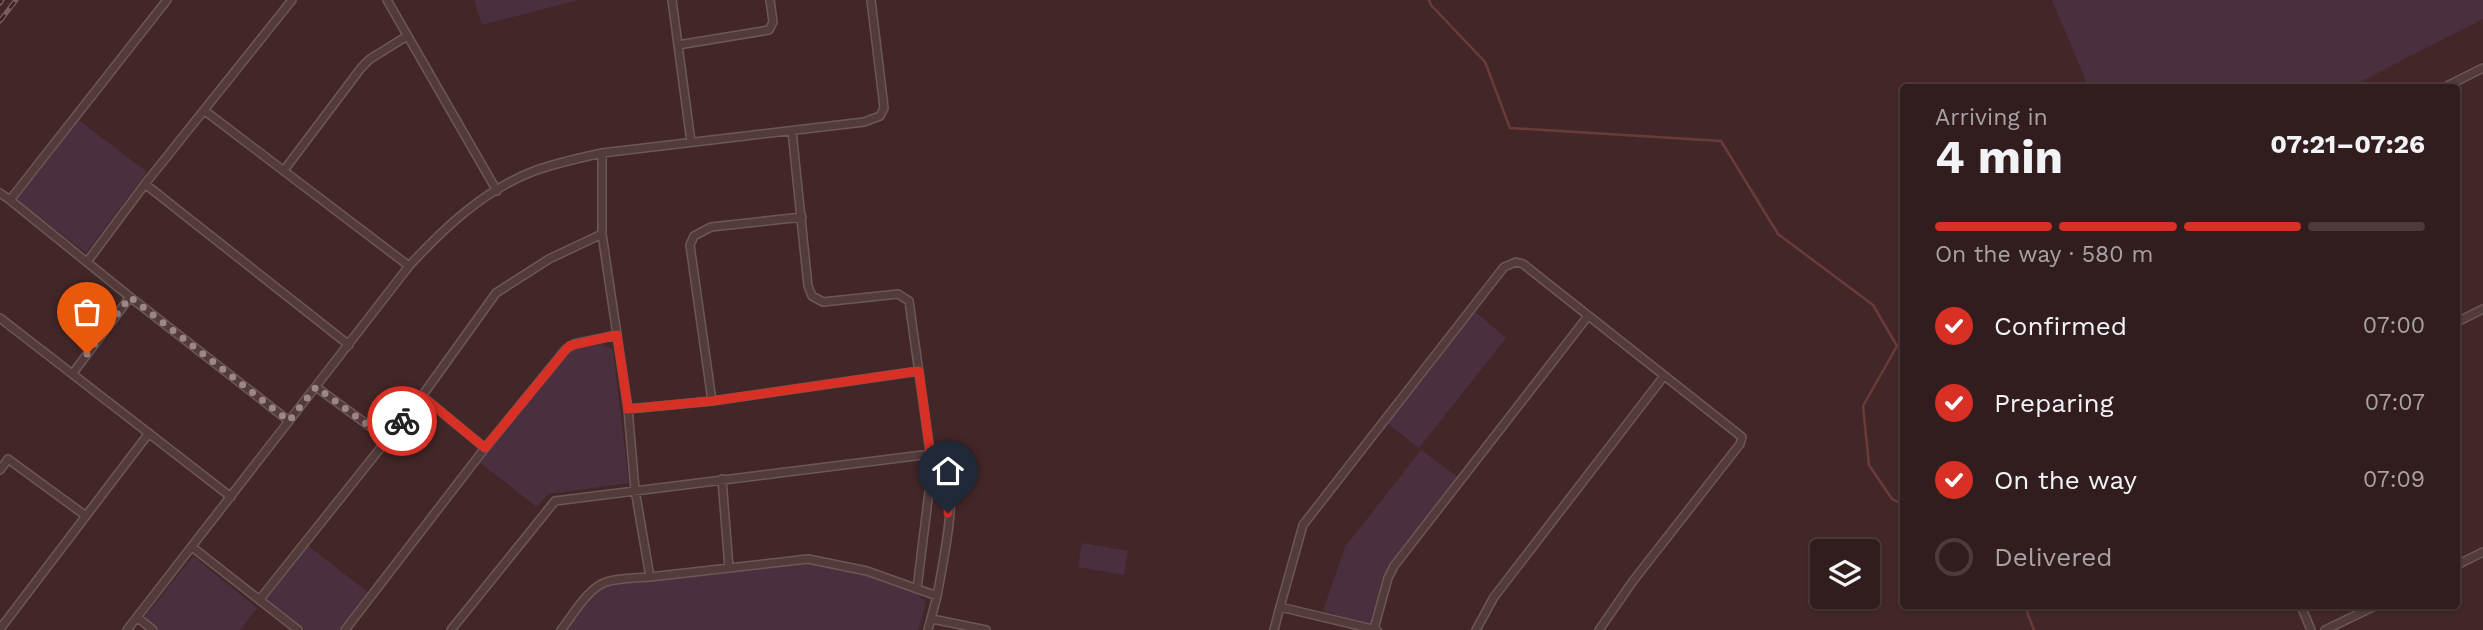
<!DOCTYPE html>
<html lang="en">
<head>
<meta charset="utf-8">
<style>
	:root { --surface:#321d1e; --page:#3a2627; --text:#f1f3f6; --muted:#a8a2a4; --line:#4d3b3c; --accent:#d93025 }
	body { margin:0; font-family:"Work Sans",sans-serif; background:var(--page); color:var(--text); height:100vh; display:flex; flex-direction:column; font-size:26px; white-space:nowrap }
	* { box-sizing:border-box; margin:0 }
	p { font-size:23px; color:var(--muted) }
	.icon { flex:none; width:38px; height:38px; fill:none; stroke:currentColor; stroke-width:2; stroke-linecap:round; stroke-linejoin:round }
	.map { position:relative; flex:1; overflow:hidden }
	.details { position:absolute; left:1900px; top:84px; width:560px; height:525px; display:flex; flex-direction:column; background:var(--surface); border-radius:7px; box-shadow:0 2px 5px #0004,0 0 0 2px var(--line) }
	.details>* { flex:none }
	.controls { position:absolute; left:1810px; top:539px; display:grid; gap:14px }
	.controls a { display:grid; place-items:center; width:70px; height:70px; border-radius:7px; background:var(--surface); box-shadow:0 2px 5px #0004,0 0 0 2px var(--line); font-size:35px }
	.pin { position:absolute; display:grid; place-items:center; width:60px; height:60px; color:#fff; margin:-72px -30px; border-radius:50% 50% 50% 0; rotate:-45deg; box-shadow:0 0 7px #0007 }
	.pin .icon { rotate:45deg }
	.courier { position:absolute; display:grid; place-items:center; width:70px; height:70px; margin:-35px; border:5px solid #d93025; border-radius:50%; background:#fff; color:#222; box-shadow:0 2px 9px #0007 }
	.head em { font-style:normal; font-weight:700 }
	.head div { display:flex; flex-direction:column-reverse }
	.head { display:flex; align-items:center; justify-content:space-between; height:119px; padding:0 35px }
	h1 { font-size:46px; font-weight:700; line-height:52px }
	.bar { display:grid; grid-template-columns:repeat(4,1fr); gap:10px 7px; align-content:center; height:84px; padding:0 35px }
	.bar i { height:9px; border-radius:5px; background:var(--line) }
	.bar .on { background:var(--accent) }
	.bar p { grid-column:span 4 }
	ol { padding:0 35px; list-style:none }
	li { display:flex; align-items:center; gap:21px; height:77px }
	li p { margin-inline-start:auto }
	li .icon { padding:7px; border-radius:50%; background:var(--accent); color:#fff; stroke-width:4 }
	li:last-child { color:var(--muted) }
	li i { width:38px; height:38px; border:4px solid var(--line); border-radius:50% }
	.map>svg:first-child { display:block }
	.green { fill:#4a2f3e }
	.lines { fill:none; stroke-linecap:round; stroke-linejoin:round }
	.stream { stroke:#6a3b3b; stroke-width:2.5 }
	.minor-casing { stroke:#6d5757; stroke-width:10 }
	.minor { stroke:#533b3c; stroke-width:7 }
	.rail-casing { stroke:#7a5d5e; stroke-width:5 }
	.rail { stroke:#382020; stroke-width:2.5; stroke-dasharray:8; stroke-linecap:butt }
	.done { stroke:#9c8686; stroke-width:7; stroke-dasharray:0 12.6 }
	.route { stroke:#d93025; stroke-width:9 }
</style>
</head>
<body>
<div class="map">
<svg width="2483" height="630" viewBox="0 0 2483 630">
	<rect width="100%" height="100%" fill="#432728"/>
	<path class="green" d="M474,0H578L482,25Z
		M2052,0H2483V19L2350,87L2089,88Z
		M77,119L147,172L86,253L16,199Z
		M1474,311L1506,338L1419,448L1387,423Z
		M602,344L613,350L629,483L548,494L537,507L479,462L571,349Z
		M1421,450L1459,478L1399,554L1372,626L1323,611L1345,547Z
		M1082,543L1128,551L1124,575L1078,567Z
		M307,545L369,593L341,630H304L265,598Z
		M193,556L257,608L240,630H159L144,618Z
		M807,561C843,568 901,575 926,602L918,630H564L595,591L608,583Z"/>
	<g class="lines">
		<path class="stream" d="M1429,0L1431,5L1485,62L1510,128L1721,141L1778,234L1873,305L1897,346L1863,406L1869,465L1892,499L1904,505
			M2030,606L2027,612L2034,630"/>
		<g class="minor-casing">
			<path id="minor" d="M167,0L10,200L130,297L289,421
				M387,0L497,191
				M672,0L691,142
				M678,45L769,30L773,22L770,0
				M2443,88L2483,68
				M205,111L409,266
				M602,153V234L628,409L635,490L650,577L808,559L867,571L937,596C941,573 955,507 949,487C946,479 937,474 932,466L909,301L898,294L823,302L812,296L808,286L792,131
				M285,169L361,68L370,59L407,36
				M145,184L349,345
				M0,193L10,200
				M802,217L711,227L694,236L690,245L712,401L919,371
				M87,262L145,184L292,0
				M0,318L231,497
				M2457,322L2483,309
				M73,373L130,297
				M316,387L387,439
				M422,396L485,448
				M628,409L712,401
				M0,470L8,459L86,516
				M722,479L729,568
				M192,547L298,630
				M2457,565L2483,552
				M917,589L932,467
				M260,599L422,396L496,293L549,259L602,234
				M2301,606L2311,630
				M1280,607L1303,525L1504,267L1516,262L1523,264L1742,437L1740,444L1633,581L1599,630
				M137,617L153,630
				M932,619L986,630
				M0,629L149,433
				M1374,629L1388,578L1394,566L1588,316
				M127,630L409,266C444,228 484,190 534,171C556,163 579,158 602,153L864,122L880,116L884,108L883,99L871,0
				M345,630L485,448L566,349L574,344L617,335
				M451,630L555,501L931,454
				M561,630C573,615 588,588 606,582C620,578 637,578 650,577
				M928,630L937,596
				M1274,630L1280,607L1377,630
				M1476,630L1494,597L1664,376
				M2325,630L2375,606"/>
		</g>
		<use href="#minor" class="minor"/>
		<g class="rail-casing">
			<path id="rail" d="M0,3L2,0
				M0,21L16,0"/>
		</g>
		<use href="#rail" class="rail"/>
	</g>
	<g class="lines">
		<path class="done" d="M87,354L130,297L289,421L316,387L387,439L402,421"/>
		<path class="route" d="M402,421L422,396L485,448L569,346L617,335L628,409L712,401L919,371L932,466L949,488L948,513"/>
	</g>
</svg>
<div class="controls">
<a><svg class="icon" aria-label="layers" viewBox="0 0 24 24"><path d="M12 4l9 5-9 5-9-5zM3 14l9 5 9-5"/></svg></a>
</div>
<div class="pin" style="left:87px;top:354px;background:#ea580c"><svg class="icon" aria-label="bag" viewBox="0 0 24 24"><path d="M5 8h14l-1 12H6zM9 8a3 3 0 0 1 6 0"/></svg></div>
<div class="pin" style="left:948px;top:513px;background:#1f2937"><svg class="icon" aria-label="home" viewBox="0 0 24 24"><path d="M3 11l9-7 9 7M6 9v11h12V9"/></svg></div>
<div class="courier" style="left:402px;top:421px"><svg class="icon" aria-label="bike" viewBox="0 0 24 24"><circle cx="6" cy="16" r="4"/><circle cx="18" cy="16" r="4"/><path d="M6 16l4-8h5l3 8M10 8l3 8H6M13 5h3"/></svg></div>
<section class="details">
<div class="head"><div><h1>4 min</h1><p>Arriving in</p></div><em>07:21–07:26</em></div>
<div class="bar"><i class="on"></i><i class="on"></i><i class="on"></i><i></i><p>On the way · 580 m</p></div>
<ol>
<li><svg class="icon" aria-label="check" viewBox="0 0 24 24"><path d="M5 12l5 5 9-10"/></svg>Confirmed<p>07:00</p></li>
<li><svg class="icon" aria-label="check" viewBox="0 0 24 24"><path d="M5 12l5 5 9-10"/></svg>Preparing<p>07:07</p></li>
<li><svg class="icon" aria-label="check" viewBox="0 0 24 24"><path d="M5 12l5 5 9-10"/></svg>On the way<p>07:09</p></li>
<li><i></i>Delivered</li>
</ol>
</section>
</div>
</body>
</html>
